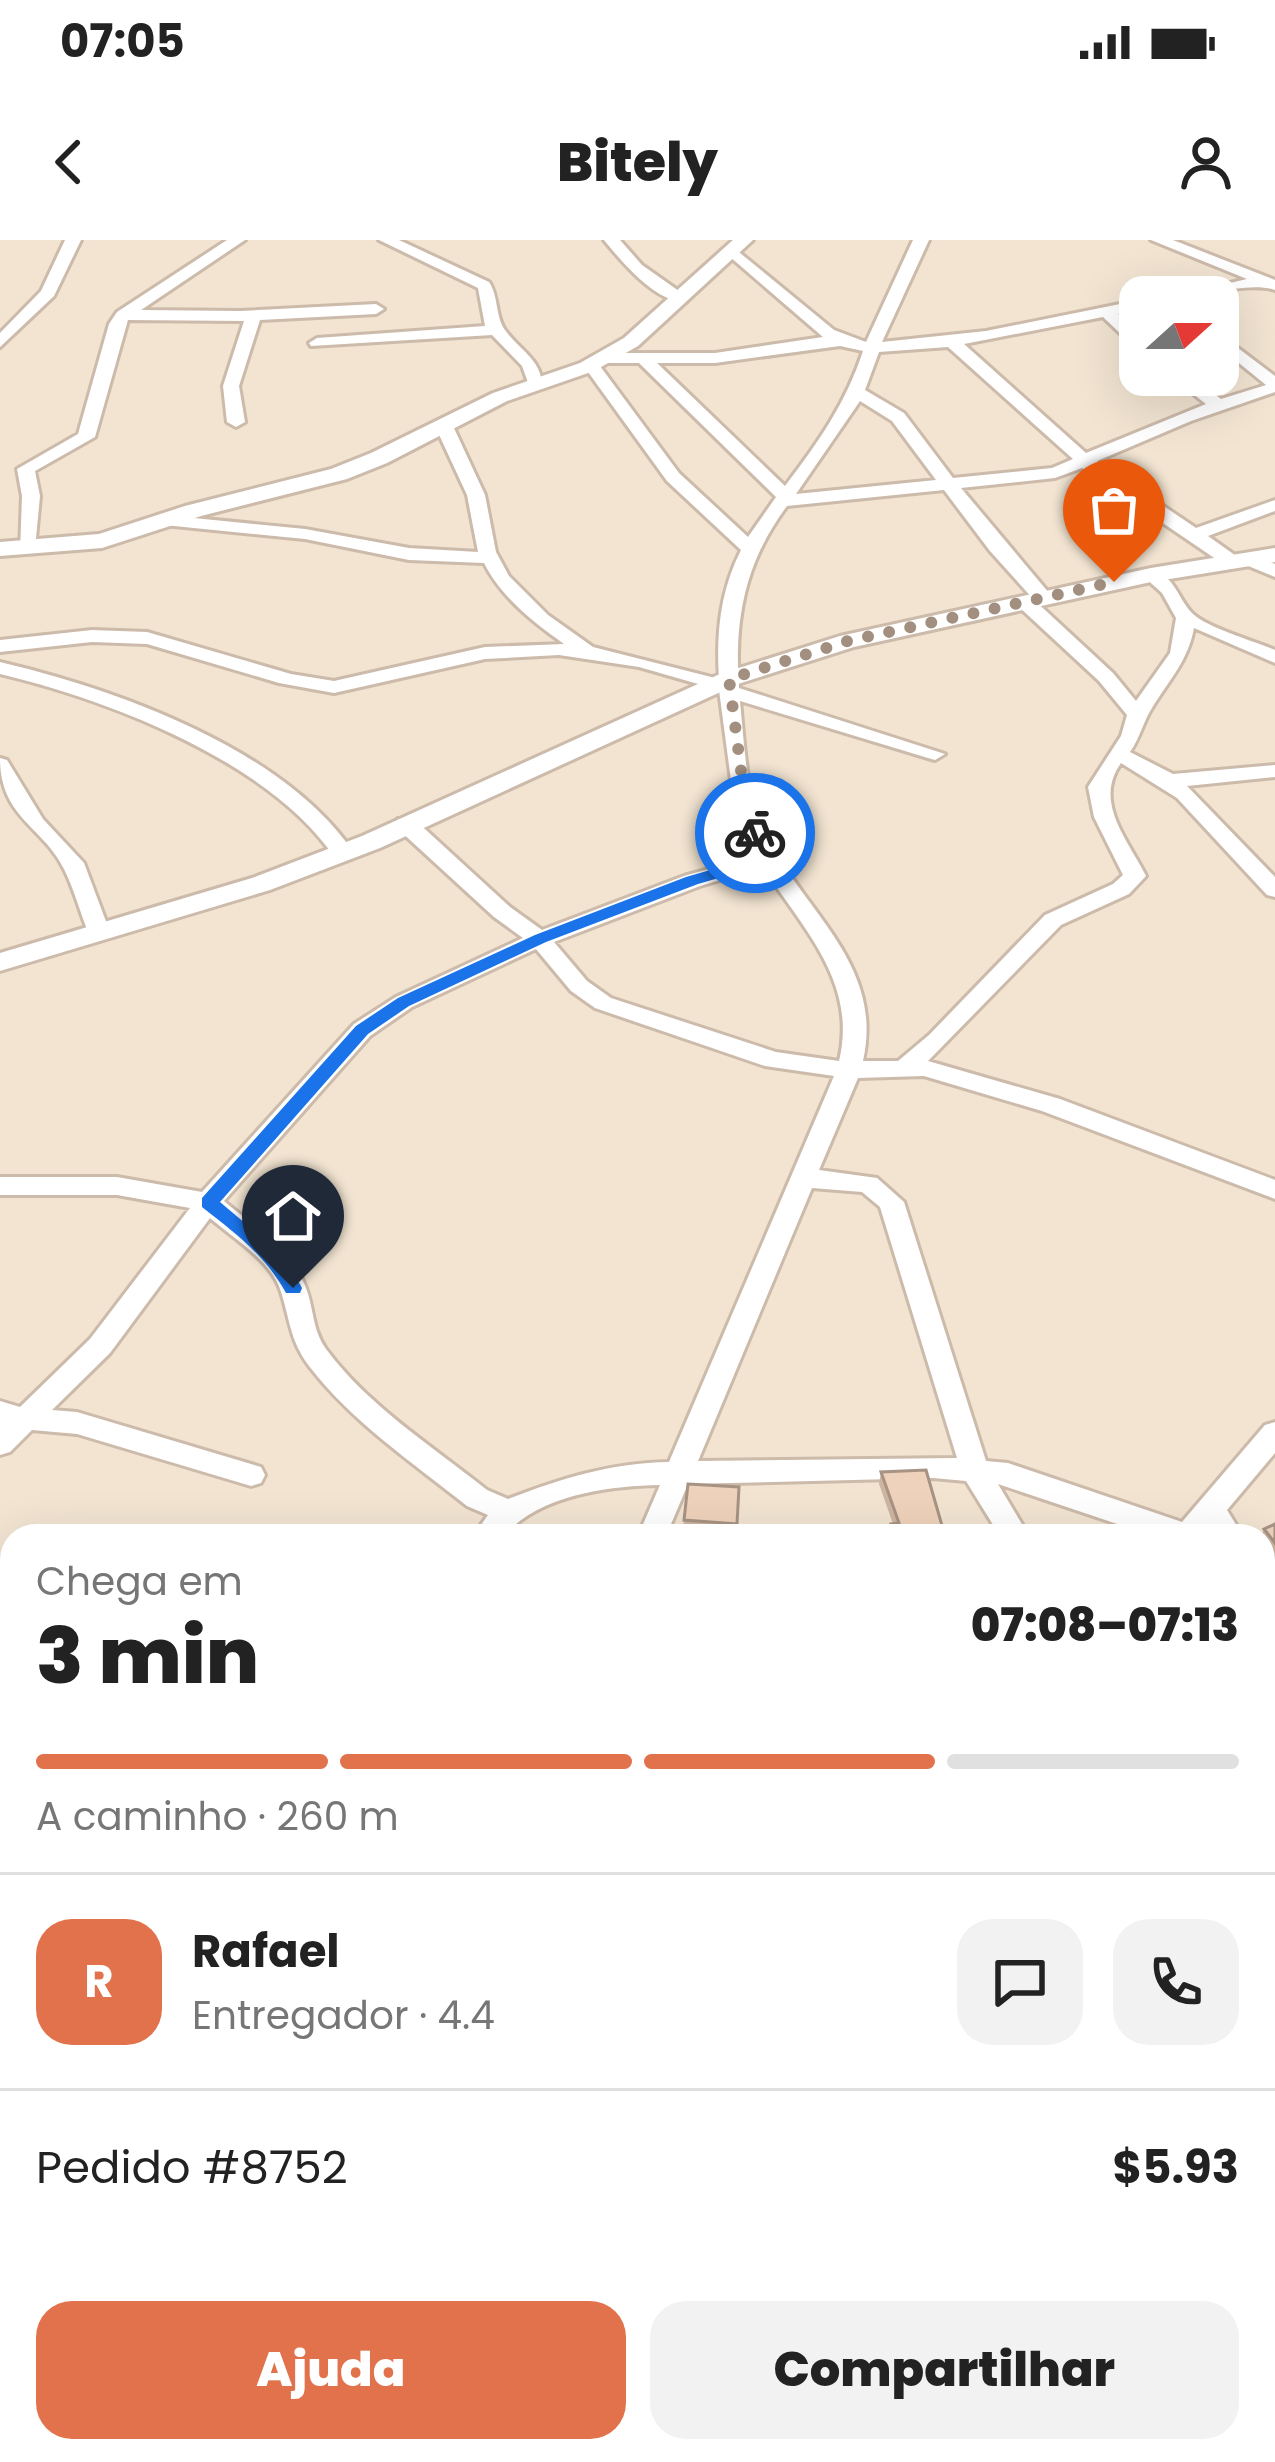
<!DOCTYPE html>
<html lang="pt">
<head>
<meta charset="utf-8">
<style>
	:root { --surface:#fff; --page:#f2f2f2; --text:#222; --muted:#767676; --line:#e0e0e0; --accent:#e1724b }
	body { margin:0; font-family:Poppins,sans-serif; background:var(--page); color:var(--text); height:100vh; display:flex; flex-direction:column; font-size:45px; white-space:nowrap }
	* { box-sizing:border-box; margin:0 }
	p { font-size:39px; color:var(--muted) }
	.icon { flex:none; width:66px; height:66px; fill:none; stroke:currentColor; stroke-width:2; stroke-linecap:round; stroke-linejoin:round }
	.map { position:relative; flex:1; overflow:hidden }
	.drawer { position:absolute; left:0px; top:1284px; width:1275px; height:939px; display:flex; flex-direction:column; background:var(--surface); border-radius:36px 36px 0 0; box-shadow:0 12px 48px #0002 }
	.drawer>* { flex:none }
	.needle { width:78px; rotate:69deg }
	.fabs { position:absolute; left:1119px; top:36px; display:grid; gap:24px }
	.fabs a { display:grid; place-items:center; width:120px; height:120px; border-radius:24px; background:var(--surface); box-shadow:0 12px 48px #0002; font-size:60px }
	.pin { position:absolute; display:grid; place-items:center; width:102px; height:102px; color:#fff; margin:-123px -51px; border-radius:50% 50% 50% 0; rotate:-45deg; box-shadow:0 0 12px #0007 }
	.pin .icon { rotate:45deg }
	.courier { position:absolute; display:grid; place-items:center; width:120px; height:120px; margin:-60px; border:9px solid #1a73e8; border-radius:50%; background:#fff; color:#222; box-shadow:0 3px 15px #0007 }
	.headline em { font-style:normal; font-weight:800 }
	.headline div { display:flex; flex-direction:column-reverse }
	.headline { display:flex; align-items:center; justify-content:space-between; height:204px; padding:0 36px }
	h1 { font-size:78px; font-weight:800; line-height:90px }
	.bar { display:grid; grid-template-columns:repeat(4,1fr); gap:18px 12px; align-content:center; height:144px; padding:0 36px }
	.bar i { height:15px; border-radius:9px; background:var(--line) }
	.bar .on { background:var(--accent) }
	.bar p { grid-column:span 4 }
	.line { display:flex; align-items:center; gap:30px; padding:0 36px; border-top:3px solid var(--line) }
	.line div { flex:1 }
	.round { display:grid; place-items:center; flex:none; width:126px; height:126px; border-radius:36px; background:var(--page) }
	.button { display:flex; gap:24px; margin-top:auto; padding:24px 36px }
	.button a { flex:1; height:138px; border-radius:36px; background:var(--accent); color:#fff; font-size:48px; font-weight:800; line-height:138px; text-align:center }
	.button a+a { background:var(--page); color:var(--text) }
	.status { display:flex; justify-content:space-between; align-items:center; height:84px; padding:0 60px; background:var(--surface); direction:ltr }
	.status svg { height:33px; fill:currentColor }
	header { display:flex; justify-content:space-between; align-items:center; height:156px; padding:0 36px; background:var(--surface); font-size:54px; font-weight:800 }
	.map>svg:first-child { display:block }
	.residential { fill:#f2e4d1; fill-rule:evenodd }
	.lines { fill:none; stroke-linecap:round; stroke-linejoin:round }
	.minor-casing { stroke:#ccbaaa; stroke-width:6 }
	.tertiary-casing { stroke:#ccbaaa; stroke-width:6 }
	.minor { fill:#fff; fill-rule:evenodd }
	.tertiary { fill:#fff; fill-rule:evenodd }
	.wall { fill:#ceb5a1 }
	.shaded-wall { fill:#a79383 }
	.building { fill:#efd2bb; stroke:#a79383; stroke-width:3 }
	.route { fill:#1a73e8 }
	.done { stroke:#a28f7f; stroke-width:12; stroke-dasharray:0 21.6 }
</style>
</head>
<body>
<div class="status"><b>07:05</b><svg viewBox="0 0 49 12"><path d="M0 12V9h3v3zM5 12V6h3v6zM10 12V3h3v9zM15 12V0h3v12zM26 1h20v11H26zM47 4h2v5h-2z"/></svg></div>
<header><svg class="icon" aria-label="back" viewBox="0 0 24 24"><path d="M15 5l-7 7 7 7"/></svg>Bitely<svg class="icon" aria-label="person" viewBox="0 0 24 24"><circle cx="12" cy="8" r="4"/><path d="M4 21q1-7 8-7t8 7"/></svg></header>
<div class="map">
<svg width="1275" height="2222" viewBox="0 0 1275 2222">
	<rect width="100%" height="100%" fill="#fbf2e2"/>
	<path class="residential" d="M0,0H1275V2222H0ZM1140,57H1218V135H1140ZM12,1296H1263V2211H12Z"/>
	<g class="lines">
		<g class="minor-casing">
			<path id="minor" d="M65,0H81L54,56L0,107V93L41,51Z
				M227,0H245L141,70L240,71L376,64L384,69L376,74L260,80L239,146L245,182L236,187L227,182L223,146L244,81L128,80L95,197L35,231L40,256L35,309L20,313L22,256L17,229L78,194L109,84L117,72Z
				M379,0H399L489,42C499,57 495,76 505,90C520,111 543,120 542,148H530L522,126L492,95L311,106L309,103L317,98L485,86L478,48Z
				M604,0H620L642,25L686,56V62C656,63 622,22 604,0Z
				M913,0H929L882,102L986,91L1140,60V70L1118,74L1140,97V112L1103,77L964,104L1086,213L1206,164L1169,135H1188L1221,159L1266,145L1218,106V93L1275,136V152L1191,181L1097,221L1196,288L1275,260V271L1208,296L1239,318L1247,313L1275,324V337L1241,323L1226,326L1082,228L1055,238L961,248L1049,353V361H1035L990,311L944,250L787,266C745,322 734,379 739,448L945,514L935,520L928,518L740,461C744,500 745,544 760,581C794,666 886,719 863,821H898L929,795L1045,675L1113,644L1123,635L1094,577L1088,547L1121,496L1127,475L1099,441L1018,366V358H1032L1113,433L1136,461L1170,413L1176,378L1162,353L1142,335L1144,331C1174,328 1176,358 1193,374C1208,388 1254,401 1275,410V423L1194,388C1188,421 1169,440 1152,468C1143,482 1140,498 1130,512L1173,534L1275,525V537L1187,546L1275,637V657L1267,655L1177,558L1121,523C1093,562 1128,600 1146,636L1129,654L1061,685L928,821L1060,859L1275,940V959L1042,871L924,836L858,838L819,930L877,938L904,962L986,1221L1008,1223L1182,1282L1265,1185L1275,1182V1213L1227,1270L1243,1296H1213L1209,1291L1205,1296H1153L998,1244L1029,1296H1000L966,1241L933,1238L688,1244L666,1296H638L660,1245C609,1246 538,1255 504,1296H473L488,1275L467,1266C412,1222 352,1182 309,1126C289,1099 290,1078 280,1049C270,1020 233,998 210,978L110,1113L52,1170L77,1172L261,1227L265,1235L261,1243L251,1246L77,1194L32,1190L10,1212L0,1215V1161L20,1167L90,1099L190,968L117,955H0V937H117L202,952L354,784L396,757L523,698L494,677L398,589V579H414L510,667L542,690L684,636L756,616L734,563L719,450L639,427L559,415L485,419L334,453L279,443L147,404L92,402L0,412V400L92,390L147,392L291,434L334,441L485,407L564,404C533,382 501,357 484,323L409,320L305,299L164,285L155,280L164,275L305,289L409,308L478,312L467,255L435,186L444,181L453,186L485,255L496,312L509,336L548,375L593,407L719,439C716,394 720,351 741,310L667,241L583,125L597,122L679,233L748,297L776,257L639,123H604L596,118L604,113H715L823,97L729,16L726,13L734,8L834,90L866,102ZM840,106L863,111C846,163 818,203 785,246L657,123H715ZM948,107L1073,219L1052,228L953,238L904,173L865,150L879,112ZM860,161L892,181L936,240L796,254ZM763,627C803,689 858,742 839,821L776,812L611,758L587,741L554,702L700,646ZM536,709L571,751L595,768L765,826L834,836L669,1222C611,1223 563,1238 508,1259L487,1250C432,1206 368,1166 326,1109C312,1089 314,1069 306,1048C292,1010 253,986 224,961L370,796L412,767ZM812,948L862,952L880,967L957,1218L698,1221Z
				M1151,0H1173L1275,40V50C1249,41 1202,57 1171,57L1247,39Z
				M0,422C118,450 284,509 354,613L351,618H335C271,522 109,460 0,434Z
				M0,518L7,520L43,579L84,623L110,692L107,697H91L88,692C80,672 74,649 64,629C43,586 0,578 0,518Z
				M1263,1331L1275,1336V1371L1263,1366Z
				M0,1379L12,1384V1413L0,1408Z
				M12,1567V1597L0,1599V1569Z
				M1263,1897L1275,1902V1955L1263,1950Z
				M276,2211H314L311,2222H273Z
				M583,2211H730L734,2222H587Z"/>
		</g>
		<g class="tertiary-casing">
			<path id="tertiary" d="M733,0H753L638,106L594,131L507,161L387,223L347,239L201,276L102,308L0,316V302L99,294L185,266L331,229L371,213L493,153L580,123L624,98Z
				M1275,308V322L1151,342L854,407L738,444L380,608L270,650L0,731V713L252,638L362,596L720,434L840,396L1151,328Z"/>
		</g>
		<use href="#minor" class="minor"/>
		<use href="#tertiary" class="tertiary"/>
	</g>
	<path class="wall" d="M881,1232L945,1296H889L891,1284H893L879,1244Z
		M739,1247L737,1296L683,1293L684,1280Z
		M1275,1284V1321L1263,1306V1296H1261L1264,1289Z
		M1263,1449L1268,1455L1275,1453V1522L1263,1501Z
		M1275,1555V1587L1263,1570L1268,1558Z
		M1272,1764H1275V1790L1267,1774Z
		M1263,2000L1275,2037L1268,2045L1263,2046Z"/>
	<path class="shaded-wall" d="M1275,1643V1651L1263,1657V1649Z
		M425,2211H444L417,2222H399Z
		M491,2211H503L486,2222H474Z
		M1146,2211H1170L1128,2221L1133,2214Z"/>
	<path class="building" d="M926,1230L945,1296H895L891,1284L899,1283L881,1232Z
		M688,1244L739,1247L737,1284L684,1280Z
		M1275,1284V1303L1264,1289Z
		M1263,1449L1268,1455L1275,1453V1502L1263,1481Z
		M1275,1555V1568L1268,1558Z
		M1275,1597V1643L1263,1649V1601Z
		M1263,2000L1275,2037L1263,2039Z
		M385,2211H425L399,2222H388Z
		M455,2211H491L474,2222H460Z
		M901,2211H1021L1019,2222H900Z
		M1053,2211H1146L1133,2214L1134,2222H1055Z"/>
	<path class="route" d="M755,588L763,593L773,622L698,644L546,702L409,766L368,794L220,962L285,1017L302,1048L300,1053H286C265,1015 235,993 202,967V958L356,786L398,758L535,695L686,637L759,616L747,593Z"/>
	<g class="lines">
		<path class="done" d="M755,593L747,576L729,439L848,401L1114,342"/>
	</g>
</svg>
<div class="fabs">
<a><svg class="needle" viewBox="-14 -14 28 28"><path d="M0-13l5 13h-10z" fill="#e53935"/><path d="M0 13l5-13h-10z" fill="#767676"/></svg></a>
</div>
<div class="pin" style="left:1114px;top:342px;background:#ea580c"><svg class="icon" aria-label="bag" viewBox="0 0 24 24"><path d="M5 8h14l-1 12H6zM9 8a3 3 0 0 1 6 0"/></svg></div>
<div class="pin" style="left:293px;top:1048px;background:#1f2937"><svg class="icon" aria-label="home" viewBox="0 0 24 24"><path d="M3 11l9-7 9 7M6 9v11h12V9"/></svg></div>
<div class="courier" style="left:755px;top:593px"><svg class="icon" aria-label="bike" viewBox="0 0 24 24"><circle cx="6" cy="16" r="4"/><circle cx="18" cy="16" r="4"/><path d="M6 16l4-8h5l3 8M10 8l3 8H6M13 5h3"/></svg></div>
<section class="drawer">
<div class="headline"><div><h1>3 min</h1><p>Chega em</p></div><em>07:08–07:13</em></div>
<div class="bar"><i class="on"></i><i class="on"></i><i class="on"></i><i></i><p>A caminho · 260 m</p></div>
<div class="line" style="height:216px"><b class="round" style="background:var(--accent);color:#fff">R</b><div><b>Rafael</b><p>Entregador · 4.4</p></div><a class="round"><svg class="icon" aria-label="chat" viewBox="0 0 24 24"><path d="M4 5h16v11H9l-5 4z"/></svg></a><a class="round"><svg class="icon" aria-label="phone" viewBox="0 0 24 24"><path d="M5 4h4l2 5-3 2q2 4 5 5l2-3 5 2v4C11 20 4 13 5 4z"/></svg></a></div>
<div class="line" style="height:156px"><div>Pedido #8752</div><b>$5.93</b></div>
<div class="button"><a>Ajuda</a><a>Compartilhar</a></div>
</section>
</div>
</body>
</html>
